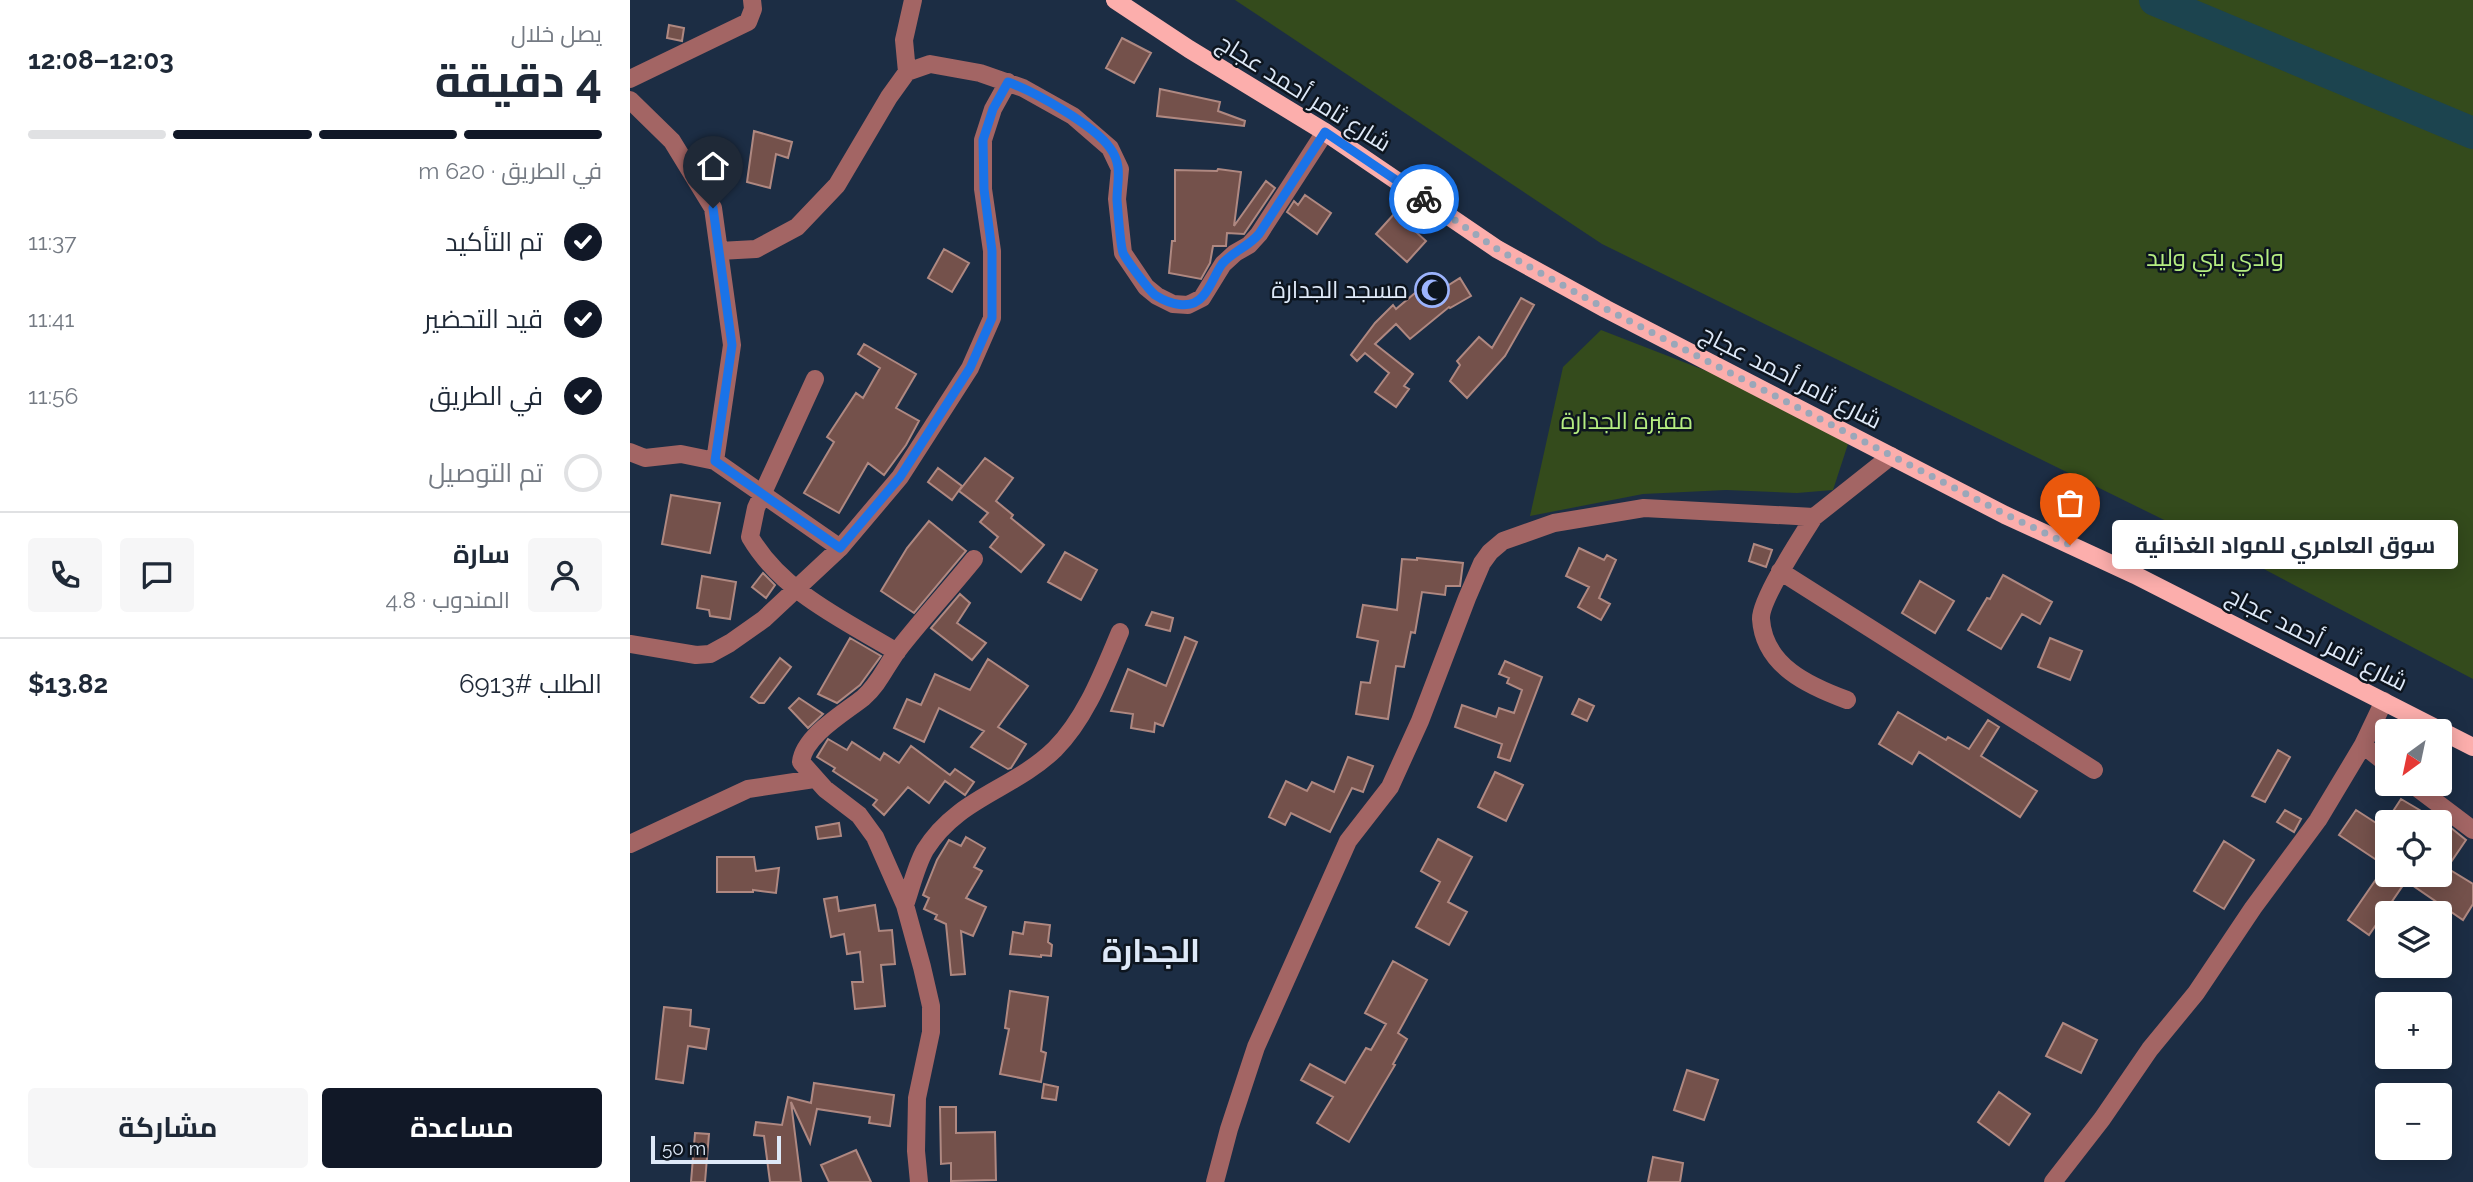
<!DOCTYPE html>
<html lang="ar">
<head>
<meta charset="utf-8">
<style>
	:root { --surface:#fff; --page:#f6f6f7; --text:#1f2937; --muted:#747a83; --line:#e0e1e3; --accent:#111827 }
	body { margin:0; font-family:Raleway,Cairo,sans-serif; background:var(--page); color:var(--text); direction:rtl; height:100vh; display:flex; flex-direction:column; font-size:26px; white-space:nowrap }
	* { box-sizing:border-box; margin:0 }
	p { font-size:23px; color:var(--muted) }
	.icon { flex:none; width:38px; height:38px; fill:none; stroke:currentColor; stroke-width:2; stroke-linecap:round; stroke-linejoin:round }
	.map { position:relative; flex:1; overflow:hidden; direction:ltr }
	.side { display:flex; flex-direction:column; background:var(--surface); width:630px }
	.side>* { flex:none }
	.needle { width:46px; rotate:213deg }
	.fabs { position:absolute; left:1745px; top:719px; display:grid; gap:14px }
	.fabs a { display:grid; place-items:center; width:77px; height:77px; border-radius:7px; background:var(--surface); box-shadow:0 4px 18px #0003; font-size:35px }
	.scale { position:absolute; left:21px; bottom:18px; width:130px; box-sizing:border-box; padding-left:7px; border:4px solid #dee9f8; border-top:0; font-size:19px; line-height:24px; white-space:nowrap; color:#dee9f8; -webkit-text-stroke:5px #0d151f; paint-order:stroke }
	.pin { position:absolute; display:grid; place-items:center; width:60px; height:60px; color:#fff; margin:-72px -30px; border-radius:50% 50% 50% 0; rotate:-45deg; box-shadow:0 0 7px #0007 }
	.pin .icon { rotate:45deg }
	.courier { position:absolute; display:grid; place-items:center; width:70px; height:70px; margin:-35px; border:5px solid #1a73e8; border-radius:50%; background:#fff; color:#222; box-shadow:0 2px 9px #0007 }
	.bubble { position:absolute; height:49px; border-radius:7px; background:var(--surface); box-shadow:0 4px 18px #0003; font-size:23px; font-weight:700; line-height:49px; text-align:center; direction:rtl }
	.summary em { font-style:normal; font-weight:700 }
	.summary div { display:flex; flex-direction:column-reverse }
	.summary { display:flex; align-items:center; justify-content:space-between; height:119px; padding:0 28px }
	h1 { font-size:46px; font-weight:700; line-height:52px }
	.bar { display:grid; grid-template-columns:repeat(4,1fr); gap:10px 7px; align-content:center; height:84px; padding:0 28px }
	.bar i { height:9px; border-radius:5px; background:var(--line) }
	.bar .current { background:var(--accent) }
	.bar p { grid-column:span 4 }
	.line { display:flex; align-items:center; gap:18px; padding:0 28px; border-top:2px solid var(--line) }
	.line div { flex:1 }
	.round { display:grid; place-items:center; flex:none; width:74px; height:74px; border-radius:7px; background:var(--page) }
	ol { padding:0 28px; list-style:none }
	li { display:flex; align-items:center; gap:21px; height:77px }
	li p { margin-inline-start:auto }
	li .icon { padding:7px; border-radius:50%; background:var(--accent); color:#fff; stroke-width:4 }
	li:last-child { color:var(--muted) }
	li i { width:38px; height:38px; border:4px solid var(--line); border-radius:50% }
	.action { display:flex; gap:14px; margin-top:auto; padding:14px 28px }
	.action a { flex:1; height:80px; border-radius:7px; background:var(--accent); color:#fff; font-size:28px; font-weight:700; line-height:80px; text-align:center }
	.action a+a { background:var(--page); color:var(--text) }
	main { display:flex; flex:1; min-height:0 }
	.map>svg:first-child { display:block }
	.green { fill:#344b1c }
	.lines { fill:none; stroke-linecap:round; stroke-linejoin:round }
	.river { stroke:#1c444f; stroke-width:32 }
	.building { fill:#74514b; stroke:#af8881; stroke-width:2 }
	.minor { stroke:#a36564; stroke-width:18 }
	.major { stroke:#fcaeac; stroke-width:18 }
	.done { stroke:#9aa7b9; stroke-width:7; stroke-dasharray:0 12.6 }
	.route { stroke:#1a73e8; stroke-width:9 }
	.labels { text-anchor:middle; stroke-width:5; stroke-linejoin:round; paint-order:stroke }
	.street-label { font-size:24px; fill:#dee9f8; stroke:#0d151f }
	.park-label { font-size:24px; fill:#b5ed81; stroke:#0d151f }
	.poi-label { font-size:24px; fill:#dee9f8; stroke:#0d151f; text-anchor:end }
	.district-label { font-size:32px; font-weight:bold; fill:#dee9f8; stroke:#0d151f }
</style>
</head>
<body>
<main>
<div class="map">
<svg width="1843" height="1182" viewBox="0 0 1843 1182">
	<rect width="100%" height="100%" fill="#1c2d44"/>
	<path class="green" d="M605,0H1843V679L1632,568L972,244Z
		M971,330L1105,382L1218,444L1203,490L1167,493L1096,490L1013,494L900,516L933,367Z"/>
	<g class="lines">
		<path class="river" d="M1525,0L1843,133"/>
	</g>
	<path class="building" d="M39,25L54,28L52,41L37,38Z
		M492,38L521,53L504,83L476,68Z
		M530,89L590,102L588,111L615,121L614,126L527,116Z
		M124,131L162,142L158,158L146,154L140,188L117,182Z
		M588,169L611,172L604,226L636,181L645,188L614,234L597,233L596,246H583L580,263L571,279L539,273L542,241H545V170L587,171Z
		M675,195L701,213L687,234L657,212L664,201L668,205Z
		M765,213L796,241L777,262L746,234Z
		M314,249L339,263L322,292L298,278Z
		M830,278L841,296L820,308L819,307L780,339L766,324L745,344L783,374L774,386L779,389L766,407L745,392L759,373L735,353L727,361L721,355L745,323L763,305L766,309L797,283L806,293Z
		M891,298L904,305L875,356L837,398L820,381L830,365L827,361L849,337L862,348Z
		M234,344L286,374L266,408L289,421L276,445L254,475L238,463L209,513L174,493L204,442L197,437L226,393L233,398L250,368L228,354Z
		M355,458L383,478L366,501L383,515L381,518L414,545L391,572L360,547L368,537L350,522L358,513L329,491Z
		M308,468L332,486L322,500L298,482Z
		M41,495L90,503L80,553L32,544Z
		M299,521L336,551L284,613L251,591L277,548Z
		M1124,544L1142,550L1136,567L1119,561Z
		M949,548L974,560L977,555L986,560L969,598L980,604L971,620L948,607L959,587L936,576Z
		M435,552L467,570L451,600L418,582Z
		M787,558L833,563L830,586H816L815,595L792,592L785,633L781,632L774,667L766,666L758,719L726,714L731,682L740,683L748,641L727,637L733,605L767,610L772,559L787,560Z
		M133,573L145,585L136,598L122,587Z
		M1373,575L1422,602L1410,624L1392,614L1371,649L1338,630L1357,598L1360,599Z
		M72,576L106,582L100,619L80,616L79,610L67,608Z
		M1290,581L1324,601L1305,633L1272,613Z
		M330,594L340,603L327,623L356,643L342,660L301,628Z
		M522,612L543,618L540,631L516,625Z
		M555,637L567,642L533,726L525,723L524,732L501,728L503,714L481,711L498,669L536,686Z
		M220,638L251,656L230,685L207,703L188,694Z
		M1420,638L1452,651L1440,680L1408,667Z
		M150,658L161,667L134,703H129L121,697Z
		M358,659L398,686L368,727L396,744L381,768L378,769L341,747L354,731L309,708L294,742L264,728L277,699L291,705L305,674L340,690Z
		M875,661L912,677L880,761L868,757L872,744L825,727L832,705L866,717L869,708L884,713L892,690L877,683L879,678L869,674Z
		M169,698L193,714L178,728L159,708Z
		M949,699L964,706L957,721L942,714Z
		M1268,712L1316,740L1318,737L1339,749L1358,720L1369,727L1351,756L1407,791L1390,817L1289,752L1282,764L1249,744Z
		M198,739L217,750L222,742L250,760L254,753L269,763L281,746L320,775L325,769L344,782L335,795L315,781L299,803L278,787L254,815L243,805L247,800L203,771L205,768L187,757Z
		M1648,750L1660,757L1635,802L1622,796Z
		M718,757L743,766L733,792L722,788L700,832L661,813L655,825L639,817L656,781L677,791L682,782L704,792Z
		M865,772L893,785L876,821L848,807Z
		M1771,799L1810,822V819L1836,840L1817,868L1843,884V904L1833,920L1776,881L1739,935L1718,920L1749,875H1810V822H1756Z
		M1655,810L1671,819L1664,832L1647,822Z
		M1726,810L1757,830V867L1709,835Z
		M209,823L211,836L188,839L186,827Z
		M336,837L355,848L344,867L352,871L336,898L356,907L343,936L331,931L335,974L321,975L316,924L305,919L307,915L294,909L299,898L293,895L307,860L319,840L331,846Z
		M808,839L842,857L818,902L837,912L819,945L786,927L810,882L791,871Z
		M1594,841L1624,860L1594,909L1564,891Z
		M87,857H124L126,871L149,868L146,893L123,890V892H87Z
		M207,897L209,911L245,905L249,931L262,930L265,964L251,965L255,1006L225,1009L222,982H233L230,952L217,954L214,934L201,937L194,899Z
		M395,922L420,925L418,942L422,945L421,956L411,955V957L380,954L383,932L393,934Z
		M763,961L797,980L768,1033L777,1039L763,1064L765,1065L719,1142L687,1123L703,1097L671,1080L680,1064L715,1083L736,1048L741,1050L756,1024L735,1013Z
		M380,991L418,997L411,1051L416,1053L411,1082L370,1074L379,1029L375,1028Z
		M34,1007L61,1010L60,1026L79,1029L76,1049L58,1046L53,1083L26,1079Z
		M1433,1023L1467,1040L1451,1073L1416,1056Z
		M1057,1070L1088,1080L1074,1120L1044,1110Z
		M184,1083L264,1095L260,1126L239,1123L240,1117L187,1109L180,1143L161,1102L171,1182H140L134,1136L124,1135L126,1122L152,1125L158,1097L181,1103Z
		M414,1084L428,1087L426,1100L412,1098Z
		M1369,1092L1400,1114L1379,1145L1348,1122Z
		M310,1107H326V1133L365,1132L366,1180L321,1181V1163L311,1164Z
		M65,1133L79,1134L75,1182H61Z
		M226,1150L241,1182H199L191,1165Z
		M1023,1157L1053,1163L1050,1182H1018Z"/>
	<g class="lines">
		<path class="minor" d="M277,72L274,40L283,0
			M0,79L118,22L123,9L122,0
			M0,100L42,141L83,208L102,345L85,461
			M89,251L126,249L167,227L207,185L259,97L277,72L300,64L350,73L393,88L443,116L480,148L490,169L487,199L493,253L516,287L527,296L543,304L558,305L572,298L593,264L605,253L619,245L629,234L695,132
			M185,379L126,508L120,537C152,592 214,620 267,652
			M0,452L15,458L51,454L85,461L210,548
			M1184,517C1172,536 1130,600 1131,619C1134,666 1179,686 1217,700
			M1150,571L1464,770
			M0,644L66,655L80,654L100,643L134,619L210,548L270,477L340,368L362,318V251L353,189V140L363,109L378,82
			M1733,745L1757,764
			M1782,784L1843,830
			M0,844L118,789L184,779
			M275,905C281,888 286,866 295,850C328,797 383,790 425,749C456,718 473,672 490,632
			M289,1182L286,1151L287,1098L301,1032V1006L292,967L275,905L245,837L229,815L195,789L171,762C174,736 214,713 233,698C249,684 256,666 268,650C292,619 319,590 344,559
			M585,1182L599,1129L626,1047L718,841L760,787L790,721L837,598L852,563L860,552L873,541L924,523L1014,508L1184,517L1261,456
			M1423,1182L1472,1119L1520,1049L1566,993L1623,908L1688,820L1733,745L1754,701"/>
		<path class="major" d="M485,0L559,49L695,132L867,249L976,309L1375,515L1505,575L1843,747"/>
	</g>
	<g class="lines">
		<path class="done" d="M794,199L867,249L976,309L1375,514L1440,545"/>
		<path class="route" d="M83,208L102,345L85,461L210,548L270,477L340,368L362,318V251L354,189L353,140L363,109L378,82C405,92 464,125 480,148C493,165 487,181 487,200C488,211 490,243 493,253C497,261 518,289 525,295C539,304 561,311 573,296C581,287 585,274 592,264C602,252 618,247 629,234L695,132L794,199"/>
	</g>
	<defs>
		<g id="mosque-ring" transform="scale(1.75)"><circle r="9.5" fill="#0d151f" stroke="#9cb4fd" stroke-width="1.5"/><path d="M3.5-4.9A6 6 0 1 0 3.5 4.9A5 5 0 1 1 3.5-4.9Z" fill="#9cb4fd"/></g>
	</defs>
	<g fill-rule="evenodd">
		<use href="#mosque-ring" x="802" y="290"/>
	</g>
	<g class="labels">
		<g class="street-label">
			<text transform="translate(674 93) rotate(32)" y="8">شارع ثامر أحمد عجاج</text>
			<text transform="translate(1161 377) rotate(27)" y="8">شارع ثامر أحمد عجاج</text>
			<text transform="translate(1687 639) rotate(27)" y="8">شارع ثامر أحمد عجاج</text>
		</g>
		<g class="park-label">
			<text x="1585" y="266">وادي بني وليد</text>
			<text x="997" y="429">مقبرة الجدارة</text>
		</g>
		<g class="poi-label">
			<text x="778" y="298">مسجد الجدارة</text>
		</g>
		<g class="district-label">
			<text x="521" y="962">الجدارة</text>
		</g>
	</g>
</svg>
<div class="fabs">
<a><svg class="needle" viewBox="-14 -14 28 28"><path d="M0-13l5 13h-10z" fill="#e53935"/><path d="M0 13l5-13h-10z" fill="#747a83"/></svg></a>
<a><svg class="icon" aria-label="locate" viewBox="0 0 24 24"><circle cx="12" cy="12" r="6"/><path d="M12 2v4M12 18v4M2 12h4M18 12h4"/></svg></a>
<a><svg class="icon" aria-label="layers" viewBox="0 0 24 24"><path d="M12 4l9 5-9 5-9-5zM3 14l9 5 9-5"/></svg></a>
<a>+</a>
<a>−</a>
</div>
<div class="scale">50 m</div>
<div class="pin" style="left:1440px;top:545px;background:#ea580c"><svg class="icon" aria-label="bag" viewBox="0 0 24 24"><path d="M5 8h14l-1 12H6zM9 8a3 3 0 0 1 6 0"/></svg></div>
<div class="pin" style="left:83px;top:208px;background:#1f2937"><svg class="icon" aria-label="home" viewBox="0 0 24 24"><path d="M3 11l9-7 9 7M6 9v11h12V9"/></svg></div>
<div class="courier" style="left:794px;top:199px"><svg class="icon" aria-label="bike" viewBox="0 0 24 24"><circle cx="6" cy="16" r="4"/><circle cx="18" cy="16" r="4"/><path d="M6 16l4-8h5l3 8M10 8l3 8H6M13 5h3"/></svg></div>
<div class="bubble" style="left:1482px;top:520px;width:346px">سوق العامري للمواد الغذائية</div>
</div>
<section class="side">
<div class="summary"><div><h1>4 دقيقة</h1><p>يصل خلال</p></div><em>12:03–12:08</em></div>
<div class="bar"><i class="current"></i><i class="current"></i><i class="current"></i><i></i><p>في الطريق · 620 m</p></div>
<ol>
<li><svg class="icon" aria-label="check" viewBox="0 0 24 24"><path d="M5 12l5 5 9-10"/></svg>تم التأكيد<p>11:37</p></li>
<li><svg class="icon" aria-label="check" viewBox="0 0 24 24"><path d="M5 12l5 5 9-10"/></svg>قيد التحضير<p>11:41</p></li>
<li><svg class="icon" aria-label="check" viewBox="0 0 24 24"><path d="M5 12l5 5 9-10"/></svg>في الطريق<p>11:56</p></li>
<li><i></i>تم التوصيل</li>
</ol>
<div class="line" style="height:126px"><a class="round"><svg class="icon" aria-label="person" viewBox="0 0 24 24"><circle cx="12" cy="8" r="4"/><path d="M4 21q1-7 8-7t8 7"/></svg></a><div><b>سارة</b><p>المندوب · 4.8</p></div><a class="round"><svg class="icon" aria-label="chat" viewBox="0 0 24 24"><path d="M4 5h16v11H9l-5 4z"/></svg></a><a class="round"><svg class="icon" aria-label="phone" viewBox="0 0 24 24"><path d="M5 4h4l2 5-3 2q2 4 5 5l2-3 5 2v4C11 20 4 13 5 4z"/></svg></a></div>
<div class="line" style="height:91px"><div>الطلب #6913</div><b>$13.82</b></div>
<div class="action"><a>مساعدة</a><a>مشاركة</a></div>
</section>
</main>
</body>
</html>
